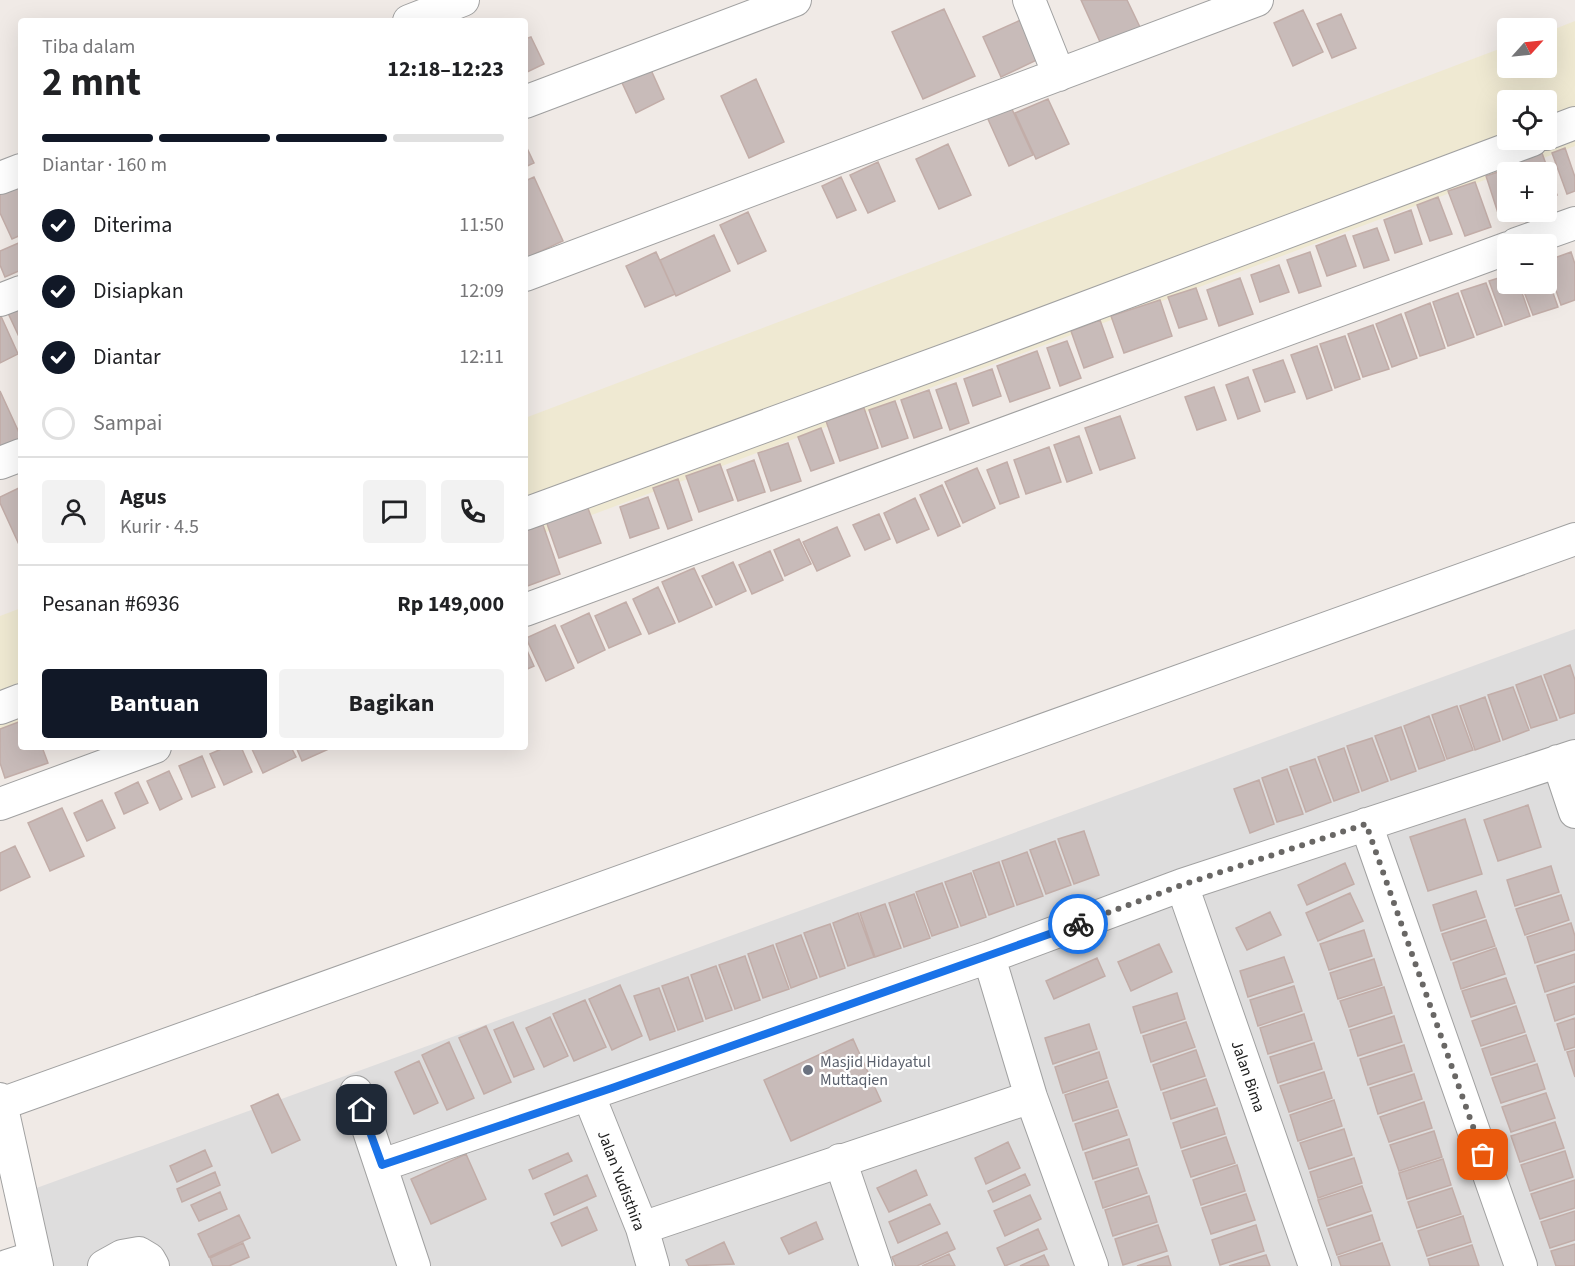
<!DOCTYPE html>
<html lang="id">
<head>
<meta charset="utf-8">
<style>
	:root { --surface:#fff; --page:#f2f2f2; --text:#202124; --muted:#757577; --line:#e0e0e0; --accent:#111827 }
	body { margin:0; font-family:"Source Sans 3",sans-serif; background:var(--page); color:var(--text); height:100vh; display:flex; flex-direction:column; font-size:22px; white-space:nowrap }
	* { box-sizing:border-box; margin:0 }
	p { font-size:20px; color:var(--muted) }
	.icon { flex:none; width:33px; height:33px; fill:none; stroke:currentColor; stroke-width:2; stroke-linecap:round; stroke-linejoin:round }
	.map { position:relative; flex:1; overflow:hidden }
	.panel { position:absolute; left:18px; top:18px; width:510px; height:732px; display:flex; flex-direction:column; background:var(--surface); border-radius:6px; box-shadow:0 6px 24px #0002 }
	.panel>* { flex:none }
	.needle { width:39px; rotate:63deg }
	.fabs { position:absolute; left:1497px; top:18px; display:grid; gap:12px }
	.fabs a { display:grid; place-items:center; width:60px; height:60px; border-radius:6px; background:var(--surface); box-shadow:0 6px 24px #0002; font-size:30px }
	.pin { position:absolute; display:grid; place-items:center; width:51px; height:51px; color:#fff; margin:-26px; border-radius:12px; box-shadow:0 3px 9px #0006 }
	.courier { position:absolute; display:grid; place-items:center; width:60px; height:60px; margin:-30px; border:4px solid #1a73e8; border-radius:50%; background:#fff; color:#222; box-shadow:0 2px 8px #0007 }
	.summary em { font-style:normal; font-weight:700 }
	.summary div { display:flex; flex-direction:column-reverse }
	.summary { display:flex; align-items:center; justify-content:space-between; height:102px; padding:0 24px }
	h1 { font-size:39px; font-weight:700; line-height:45px }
	.bar { display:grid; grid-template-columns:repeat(4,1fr); gap:9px 6px; align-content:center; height:72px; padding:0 24px }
	.bar i { height:8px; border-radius:4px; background:var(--line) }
	.bar .selected { background:var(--accent) }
	.bar p { grid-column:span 4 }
	.line { display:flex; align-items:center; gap:15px; padding:0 24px; border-top:2px solid var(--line) }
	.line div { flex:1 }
	.round { display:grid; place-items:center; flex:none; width:63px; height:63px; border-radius:6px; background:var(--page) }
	ol { padding:0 24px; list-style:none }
	li { display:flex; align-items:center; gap:18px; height:66px }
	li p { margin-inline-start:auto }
	li .icon { padding:6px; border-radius:50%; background:var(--accent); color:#fff; stroke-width:4 }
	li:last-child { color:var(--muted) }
	li i { width:33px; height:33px; border:3px solid var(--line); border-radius:50% }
	.primary-button { display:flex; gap:12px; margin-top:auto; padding:12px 24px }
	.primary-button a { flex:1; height:69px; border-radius:6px; background:var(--accent); color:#fff; font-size:24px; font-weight:700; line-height:69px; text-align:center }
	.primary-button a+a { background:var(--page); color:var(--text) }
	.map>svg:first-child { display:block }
	.residential { fill:#dedddd }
	.farmland { fill:#efe9d2; fill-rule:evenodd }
	.building { fill:#c8bbb9; stroke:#c2ada8; stroke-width:1.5 }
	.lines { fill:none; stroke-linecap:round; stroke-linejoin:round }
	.minor-casing { stroke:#a1a1a1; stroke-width:34 }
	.minor { stroke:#fff; stroke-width:32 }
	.done { stroke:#696765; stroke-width:6; stroke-dasharray:0 10.8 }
	.route { stroke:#1a73e8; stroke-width:8 }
	.worship-dot { fill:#6b7280; stroke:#fff; stroke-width:2 }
	.labels { text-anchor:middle; stroke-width:4.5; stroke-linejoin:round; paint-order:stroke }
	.worship-label { font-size:16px; fill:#5b616d; stroke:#fff; text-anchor:start }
	.street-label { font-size:16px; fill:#202020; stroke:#fff }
</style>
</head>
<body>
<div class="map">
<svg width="1575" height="1266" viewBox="0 0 1575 1266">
	<rect width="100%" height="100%" fill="#f0eae6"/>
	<path class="residential" d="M1575,629V1266H49L31,1190Z"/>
	<path class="farmland" d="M1575,21V146L525,540V418L1507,46L1508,68H1546L1547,32ZM1508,100H1546V140H1508Z
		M21,608V729L0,737V616Z"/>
	<path class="building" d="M1081,0H1127L1140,27L1101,44Z
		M944,9L975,76L923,99L892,32Z
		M1303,10L1323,52L1293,66L1274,23Z
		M1341,14L1356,48L1332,58L1317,24Z
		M1023,19L1041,58L1001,77L983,37Z
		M531,37L544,64L525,73V39Z
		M647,61L664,99L636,113L618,74Z
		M756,79L784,142L749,158L721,96Z
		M1048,99L1069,144L1036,159L1015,113Z
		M1011,107L1033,155L1009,166L987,117Z
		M525,144L534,163L525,167Z
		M948,144L971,195L939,209L916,159Z
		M1565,148L1575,177V191L1567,194L1552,153Z
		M1542,153L1557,195L1546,199V172H1524L1520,161Z
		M878,162L895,201L868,213L850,175Z
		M1513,167L1515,172H1508V210L1498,213L1486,176Z
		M534,177L563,241L526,258L525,181Z
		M841,177L856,210L837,218L822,186Z
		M1475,182L1491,227L1465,236L1448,191Z
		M21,185V235L12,239L0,213V191Z
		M1438,197L1452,234L1430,241L1417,205Z
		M1411,210L1422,244L1395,253L1384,220Z
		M748,212L766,251L738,264L720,225Z
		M1377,228L1389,260L1364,268L1353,236Z
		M714,235L730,271L676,296L660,260Z
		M1345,235L1356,266L1327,276L1316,246Z
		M21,242V270L5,277L0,265V251Z
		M656,252L675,294L645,307L626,266Z
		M1310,252L1321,286L1299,293L1287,260Z
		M1571,252L1575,264V300L1561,305L1546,261Z
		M1279,265L1289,292L1260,302L1251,275Z
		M1546,273L1558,307L1533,315L1521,284H1546Z
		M1508,275V284H1519L1530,316L1505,325L1489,281Z
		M1240,278L1253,314L1219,326L1207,290Z
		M1486,283L1502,326L1477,335L1461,291Z
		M1196,288L1207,319L1179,328L1168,297Z
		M1458,293L1474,337L1448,346L1433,302Z
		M1160,300L1172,336L1124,353L1111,316Z
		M1430,303L1445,348L1420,356L1405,313Z
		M21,307V341L8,313Z
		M0,314L18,354L0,363Z
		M1401,314L1417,358L1392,367L1376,324Z
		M1100,320L1113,357L1084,368L1071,331Z
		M1373,325L1389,369L1363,377L1348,334Z
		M1345,336L1360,379L1335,388L1320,344Z
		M1067,341L1081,378L1060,386L1047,348Z
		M1317,346L1332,390L1307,399L1291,355Z
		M1037,351L1050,388L1010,402L997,366Z
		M1283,360L1295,392L1265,402L1253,370Z
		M992,369L1001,396L973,406L964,379Z
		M1248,377L1260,411L1238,419L1226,385Z
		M956,383L969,423L950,430L936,390Z
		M1214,387L1226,420L1197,430L1185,397Z
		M929,390L942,428L914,438L901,400Z
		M0,391L21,437V448L0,457Z
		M895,401L908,438L882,447L869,410Z
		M864,408L878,448L840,461L826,421Z
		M1120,416L1135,458L1100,470L1085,428Z
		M821,428L834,463L811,471L798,437Z
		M1079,436L1092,473L1067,482L1054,445Z
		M788,443L801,481L771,491L758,453Z
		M1049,447L1061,482L1026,494L1014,460Z
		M754,460L765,492L738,501L727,470Z
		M1007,462L1019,497L1000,504L987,470Z
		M720,464L733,500L699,512L686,476Z
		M977,468L995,508L963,523L945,482Z
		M678,479L692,520L668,529L653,488Z
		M942,485L960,526L938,536L920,495Z
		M21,487V549L0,503V497Z
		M648,497L659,528L630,538L620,507Z
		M915,498L929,529L897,543L884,513Z
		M586,503L601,543L559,558L545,518Z
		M879,514L890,539L865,550L853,525Z
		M543,525L560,574L525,587V531Z
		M837,527L850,556L817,571L803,542Z
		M799,539L811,564L785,576L774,550Z
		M770,551L783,580L752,594L739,565Z
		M733,562L746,591L716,605L702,576Z
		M694,568L712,607L679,622L662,582Z
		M658,587L675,623L649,634L633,599Z
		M626,602L641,634L609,648L595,616Z
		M589,613L605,650L578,663L561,626Z
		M555,625L574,668L546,681L526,638Z
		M525,646L534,666L525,670Z
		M1570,665L1575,680V713L1560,718L1544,675Z
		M1541,676L1557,720L1531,728L1516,685Z
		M1513,687L1529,730L1503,740L1488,695Z
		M1485,697L1500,741L1475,750L1460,706Z
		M1457,706L1473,750L1447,759L1432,715Z
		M1429,716L1445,760L1419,769L1404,726Z
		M21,721V747H42L48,763L5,778L0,763V729Z
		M1401,727L1416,771L1391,780L1375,736Z
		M1372,738L1388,781L1362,791L1347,746Z
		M226,747H241L252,772L224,785L210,754Z
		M251,747H291L296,757L263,773Z
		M296,747H331V748L302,761Z
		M1344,748L1359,792L1334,801L1318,757Z
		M202,756L215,787L192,797L179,766Z
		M1315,759L1331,802L1306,812L1290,767Z
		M1287,769L1303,814L1277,822L1262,778Z
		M169,771L182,799L160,810L147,781Z
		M1259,780L1274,824L1250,833L1234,789Z
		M138,782L148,803L124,814L115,793Z
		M102,800L115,828L87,841L74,813Z
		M1528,805L1541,847L1498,861L1484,820Z
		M62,808L84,856L50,871L28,823Z
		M1465,819L1482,874L1428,891L1410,837Z
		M1084,831L1099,875L1074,884L1058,839Z
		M1055,841L1071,885L1046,894L1030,850Z
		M15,846L30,877L0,891V853Z
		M1027,852L1043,896L1017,905L1002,861Z
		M999,862L1014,906L989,915L973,871Z
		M1345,863L1354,884L1307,905L1298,885Z
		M1551,866L1559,892L1515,906L1507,880Z
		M971,873L986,917L961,926L945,882Z
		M942,883L958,927L932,936L916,892Z
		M1476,891L1485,917L1441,931L1433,905Z
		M1350,893L1363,921L1318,941L1306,913Z
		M914,894L930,938L904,947L889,903Z
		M1561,895L1569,920L1525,935L1516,909Z
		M885,904L901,948L875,957L860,913Z
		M1270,912L1281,935L1247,950L1236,928Z
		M858,913L874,957L848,966L833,923Z
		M1486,920L1495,946L1451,960L1442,934Z
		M1571,923L1575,936V950L1535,963L1527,937Z
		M830,924L845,968L820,977L804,933Z
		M1364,930L1372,956L1329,970L1320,944Z
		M801,935L817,978L791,988L776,944Z
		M1159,944L1172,972L1131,991L1118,962Z
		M773,945L789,989L763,998L748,954Z
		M1496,948L1505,974L1461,989L1453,963Z
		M1575,954V982L1545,992L1537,966Z
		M745,956L760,1000L735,1009L719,965Z
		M1284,957L1293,982L1248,997L1240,971Z
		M1097,958L1105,976L1054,999L1046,981Z
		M1374,959L1382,985L1338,999L1330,973Z
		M716,966L732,1010L706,1019L691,975Z
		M688,977L703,1021L678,1030L662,986Z
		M1506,978L1515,1003L1471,1017L1462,991Z
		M620,985L642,1036L612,1050L589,999Z
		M1294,986L1302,1011L1258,1026L1250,1000Z
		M1575,986V1014L1555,1021L1547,995Z
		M1384,987L1392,1013L1349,1027L1340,1001Z
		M659,988L675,1031L650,1040L634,996Z
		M1177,993L1185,1019L1141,1033L1133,1007Z
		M585,1000L606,1047L574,1061L553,1014Z
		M1516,1006L1525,1032L1481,1046L1472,1021Z
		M1304,1014L1312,1040L1268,1054L1260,1028Z
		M1394,1016L1402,1042L1358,1056L1350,1030Z
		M550,1017L568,1056L544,1067L526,1028Z
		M1575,1018V1047L1565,1050L1557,1024Z
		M513,1022L534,1069L514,1077L494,1030Z
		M1186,1022L1195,1047L1151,1062L1143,1036Z
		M1089,1024L1097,1049L1053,1064L1045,1038Z
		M486,1026L511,1082L484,1094L459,1038Z
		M1526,1035L1535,1061L1491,1075L1482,1049Z
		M853,1039L881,1101L791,1141L764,1080Z
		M449,1042L474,1098L447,1110L422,1055Z
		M1314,1043L1322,1069L1278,1083L1270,1057Z
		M1404,1045L1412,1071L1368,1085L1360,1059Z
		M1196,1050L1205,1076L1161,1090L1153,1065Z
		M1575,1050V1077L1567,1052Z
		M1099,1052L1107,1078L1063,1093L1055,1067Z
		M419,1061L438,1103L414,1114L395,1072Z
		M1537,1064L1545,1089L1501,1103L1492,1078Z
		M1324,1072L1332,1098L1289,1112L1280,1086Z
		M1414,1074L1422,1099L1378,1114L1370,1088Z
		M1206,1079L1215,1105L1171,1119L1163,1093Z
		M1108,1081L1117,1107L1073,1121L1065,1095Z
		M1546,1093L1555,1118L1511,1132L1502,1107Z
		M278,1094L300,1140L272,1153L251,1106Z
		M1334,1100L1342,1126L1298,1141L1290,1115Z
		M1424,1102L1432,1128L1389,1142L1380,1117Z
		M1217,1108L1225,1134L1181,1148L1173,1123Z
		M1118,1110L1127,1135L1083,1150L1075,1124Z
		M1555,1122L1564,1148L1520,1162L1511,1136Z
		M1344,1129L1352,1155L1309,1169L1300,1143Z
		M1434,1131L1442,1157L1399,1171L1390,1145Z
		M1226,1137L1235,1163L1191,1177L1182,1151Z
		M1129,1139L1137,1165L1093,1179L1085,1153Z
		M1008,1142L1020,1168L986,1184L975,1158Z
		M205,1150L212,1166L177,1182L170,1166Z
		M1565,1151L1573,1177L1530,1191L1521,1165Z
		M568,1153L572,1161L533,1179L529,1170Z
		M466,1154L486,1199L431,1224L411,1179Z
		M1354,1158L1362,1183L1318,1198L1310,1172Z
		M1443,1159L1451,1185L1407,1199L1399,1173Z
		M1237,1165L1245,1191L1201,1205L1193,1180Z
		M1138,1168L1147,1193L1103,1208L1095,1182Z
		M916,1170L927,1195L889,1212L877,1188Z
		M215,1172L220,1185L182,1202L177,1189Z
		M1025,1174L1030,1185L993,1202L988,1191Z
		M587,1175L596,1196L554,1215L545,1194Z
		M1575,1180V1208L1540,1219L1531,1194Z
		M1362,1186L1371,1211L1327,1226L1318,1200Z
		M1452,1188L1461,1214L1417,1228L1408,1202Z
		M220,1192L227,1209L199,1221L191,1205Z
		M1246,1194L1255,1220L1211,1234L1202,1208Z
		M1030,1195L1041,1219L1005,1236L994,1211Z
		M1149,1196L1157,1222L1113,1236L1105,1210Z
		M930,1204L940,1224L898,1243L889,1222Z
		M587,1207L597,1230L562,1246L551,1223Z
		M1575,1211V1240L1550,1248L1541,1222Z
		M239,1215L250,1238L209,1257L198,1234Z
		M1372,1215L1380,1240L1337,1255L1328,1229Z
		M1463,1216L1471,1242L1427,1256L1418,1231Z
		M816,1222L823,1239L789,1254L781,1238Z
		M1158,1225L1167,1251L1123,1265L1115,1239Z
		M1256,1225L1264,1251L1220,1265L1212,1240Z
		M1038,1229L1047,1249L1005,1266L997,1248Z
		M947,1232L955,1249L917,1266H896L892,1257Z
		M724,1242L734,1264L689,1266L686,1260Z
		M243,1243L249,1257L229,1266H213L210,1258Z
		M1382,1243L1390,1266H1341L1338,1257Z
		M1575,1244V1266H1556L1551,1251Z
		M1472,1245L1479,1266H1430L1428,1259Z
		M949,1254L955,1266H922Z
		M1044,1255L1049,1266H1020Z
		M1266,1255L1270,1266H1229Z
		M1168,1256L1171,1266H1137Z"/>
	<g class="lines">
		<g class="minor-casing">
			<path id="minor" d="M1029,0L1059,75
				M409,21L463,0
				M525,102L795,0
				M1546,134L1575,123
				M0,178L21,170
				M1516,244L1575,223
				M525,275L1257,0
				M0,300L21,292
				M0,463L21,455
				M525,514L978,348L1532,140
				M525,610L1508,248
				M0,708L21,700
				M1558,761L1575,812
				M0,804L155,747
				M1366,824L1521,1266
				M1182,885L1315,1266
				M989,957L1031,1097L1092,1266
				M356,1092L414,1266
				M589,1096L642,1228L653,1266
				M0,1099L37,1266
				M1,1104L1575,539
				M840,1160L876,1266
				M382,1165L989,957L1182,885L1575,756
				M642,1228L1031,1097
				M7,1266L35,1257
				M104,1266L122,1256L139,1253L149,1259L153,1266"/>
		</g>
		<use href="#minor" class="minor"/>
	</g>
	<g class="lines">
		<path class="done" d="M1078,924L1182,885L1366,824L1483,1155"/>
		<path class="route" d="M362,1110L382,1165L612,1088L1078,924"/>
	</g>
	<circle class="worship-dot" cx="808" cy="1070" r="6"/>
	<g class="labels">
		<g class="worship-label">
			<text x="820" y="1067">Masjid Hidayatul<tspan x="820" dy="18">Muttaqien</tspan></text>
		</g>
		<g class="street-label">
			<text transform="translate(1249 1076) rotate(71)" y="6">Jalan Bima</text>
			<text transform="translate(622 1180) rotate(69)" y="6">Jalan Yudisthira</text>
		</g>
	</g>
</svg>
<div class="fabs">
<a><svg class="needle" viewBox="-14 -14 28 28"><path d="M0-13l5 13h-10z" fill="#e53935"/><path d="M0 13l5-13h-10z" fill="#757577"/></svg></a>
<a><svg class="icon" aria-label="locate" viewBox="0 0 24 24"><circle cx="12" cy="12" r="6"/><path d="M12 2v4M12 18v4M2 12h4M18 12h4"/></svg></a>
<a>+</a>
<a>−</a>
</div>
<div class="pin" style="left:1483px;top:1155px;background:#ea580c"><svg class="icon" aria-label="bag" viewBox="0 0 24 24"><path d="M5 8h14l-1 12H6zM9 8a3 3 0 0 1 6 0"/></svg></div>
<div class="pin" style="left:362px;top:1110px;background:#1f2937"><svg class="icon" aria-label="home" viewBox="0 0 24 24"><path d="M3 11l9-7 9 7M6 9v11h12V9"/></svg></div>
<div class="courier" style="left:1078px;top:924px"><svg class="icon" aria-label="bike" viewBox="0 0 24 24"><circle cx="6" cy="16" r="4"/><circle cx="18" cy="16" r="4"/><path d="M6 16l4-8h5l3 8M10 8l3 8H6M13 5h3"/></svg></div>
<section class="panel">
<div class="summary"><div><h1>2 mnt</h1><p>Tiba dalam</p></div><em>12:18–12:23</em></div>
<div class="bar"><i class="selected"></i><i class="selected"></i><i class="selected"></i><i></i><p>Diantar · 160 m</p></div>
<ol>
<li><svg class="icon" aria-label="check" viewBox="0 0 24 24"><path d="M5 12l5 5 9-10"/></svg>Diterima<p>11:50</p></li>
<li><svg class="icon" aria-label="check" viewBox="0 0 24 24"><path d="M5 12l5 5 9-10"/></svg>Disiapkan<p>12:09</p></li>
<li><svg class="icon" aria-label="check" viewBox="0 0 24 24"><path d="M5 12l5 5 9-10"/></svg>Diantar<p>12:11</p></li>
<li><i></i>Sampai</li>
</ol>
<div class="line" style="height:108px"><a class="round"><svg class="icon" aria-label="person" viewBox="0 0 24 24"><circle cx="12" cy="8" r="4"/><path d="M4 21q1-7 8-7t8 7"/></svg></a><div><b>Agus</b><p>Kurir · 4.5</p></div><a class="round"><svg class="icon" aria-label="chat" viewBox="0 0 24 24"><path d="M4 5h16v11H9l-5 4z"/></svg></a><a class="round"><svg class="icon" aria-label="phone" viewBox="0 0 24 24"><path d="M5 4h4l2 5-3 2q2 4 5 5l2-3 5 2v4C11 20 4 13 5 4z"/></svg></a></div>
<div class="line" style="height:78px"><div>Pesanan #6936</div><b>Rp 149,000</b></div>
<div class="primary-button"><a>Bantuan</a><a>Bagikan</a></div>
</section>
</div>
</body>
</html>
